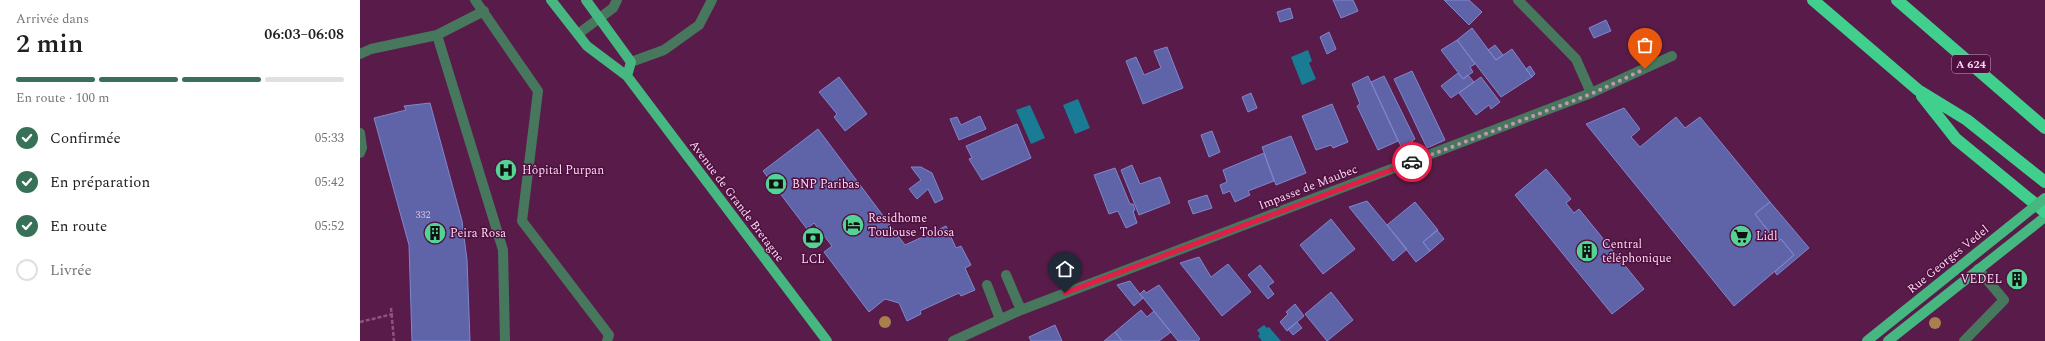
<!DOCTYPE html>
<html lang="fr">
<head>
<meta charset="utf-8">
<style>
	:root { --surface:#fff; --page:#f6f6f6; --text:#202124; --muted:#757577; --line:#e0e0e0; --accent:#377157 }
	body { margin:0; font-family:Spectral,serif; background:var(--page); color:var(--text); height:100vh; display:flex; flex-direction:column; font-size:15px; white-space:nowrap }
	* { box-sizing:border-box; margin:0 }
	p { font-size:13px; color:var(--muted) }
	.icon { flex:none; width:22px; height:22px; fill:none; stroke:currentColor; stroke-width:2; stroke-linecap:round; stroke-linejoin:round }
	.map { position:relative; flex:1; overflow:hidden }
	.details { display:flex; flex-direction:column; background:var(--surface); width:360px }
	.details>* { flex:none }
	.pin { position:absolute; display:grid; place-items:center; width:34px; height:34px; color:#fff; margin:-41px -17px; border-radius:50% 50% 50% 0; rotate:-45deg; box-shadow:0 0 4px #0007 }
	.pin .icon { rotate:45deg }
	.courier { position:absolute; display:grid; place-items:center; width:40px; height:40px; margin:-20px; border:3px solid #e11d48; border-radius:50%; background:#fff; color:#222; box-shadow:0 1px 5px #0007 }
	.head em { font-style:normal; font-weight:600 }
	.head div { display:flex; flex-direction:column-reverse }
	.head { display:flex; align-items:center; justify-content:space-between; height:68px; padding:0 16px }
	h1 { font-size:26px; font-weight:600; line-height:30px }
	.bar { display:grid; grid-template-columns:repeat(4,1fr); gap:6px 4px; align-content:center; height:48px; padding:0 16px }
	.bar i { height:5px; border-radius:3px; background:var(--line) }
	.bar .active { background:var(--accent) }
	.bar p { grid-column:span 4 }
	ol { padding:0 16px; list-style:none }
	li { display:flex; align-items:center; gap:12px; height:44px }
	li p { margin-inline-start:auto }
	li .icon { padding:4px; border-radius:50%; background:var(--accent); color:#fff; stroke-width:4 }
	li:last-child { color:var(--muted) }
	li i { width:22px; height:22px; border:2px solid var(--line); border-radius:50% }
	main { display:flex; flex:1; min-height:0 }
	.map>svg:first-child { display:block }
	.water { fill:#197c94 }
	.building { fill:#5f64a9; stroke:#8086ce }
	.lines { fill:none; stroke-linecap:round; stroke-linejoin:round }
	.path { stroke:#8b557c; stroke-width:2.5; stroke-dasharray:4 2; stroke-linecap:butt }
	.minor { stroke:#47785d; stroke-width:10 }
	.major { stroke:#47b781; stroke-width:10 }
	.highway { stroke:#41cf8e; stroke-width:12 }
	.major-bridge { stroke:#47b781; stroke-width:10 }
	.tree { fill:#a8804e }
	.done { stroke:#c496b6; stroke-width:4; stroke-dasharray:0 7.2 }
	.route { stroke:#e11d48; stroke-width:5 }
	.labels { text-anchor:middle; stroke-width:3; stroke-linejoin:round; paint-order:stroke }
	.number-label { font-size:10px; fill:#d6bade }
	.shield { fill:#4d103f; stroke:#c89bbb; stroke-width:1 }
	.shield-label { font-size:11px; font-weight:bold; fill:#fdd7f0 }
	.poi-label { font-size:12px; fill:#fdd7f0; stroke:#4d103f; text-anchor:start }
	.street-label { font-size:12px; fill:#fdd7f0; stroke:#4d103f }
</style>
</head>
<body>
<main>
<section class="details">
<div class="head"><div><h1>2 min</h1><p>Arrivée dans</p></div><em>06:03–06:08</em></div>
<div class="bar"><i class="active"></i><i class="active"></i><i class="active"></i><i></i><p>En route · 100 m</p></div>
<ol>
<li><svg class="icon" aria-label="check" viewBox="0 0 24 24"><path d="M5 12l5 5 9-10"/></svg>Confirmée<p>05:33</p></li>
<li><svg class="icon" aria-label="check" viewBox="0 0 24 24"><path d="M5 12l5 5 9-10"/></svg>En préparation<p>05:42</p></li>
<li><svg class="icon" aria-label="check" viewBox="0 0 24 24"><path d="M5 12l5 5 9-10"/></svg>En route<p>05:52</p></li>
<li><i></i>Livrée</li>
</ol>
</section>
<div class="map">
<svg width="1685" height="341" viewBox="0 0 1685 341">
	<rect width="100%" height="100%" fill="#591c4a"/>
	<path class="water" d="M948,50L952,61L949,63L956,79L942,85L931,57Z
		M718,99L730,128L715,134L703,105Z
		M670,105L685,138L671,144L656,110Z
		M904,325L907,328L909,327L921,341H902L898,336L900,334L897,330Z"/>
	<path class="building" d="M973,0H993L998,11L981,18Z
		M1084,0H1109L1122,12L1109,25Z
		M930,8L933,18L920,22L917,12Z
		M1246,20L1251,31L1234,38L1229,28Z
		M1112,28L1136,60L1152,49L1172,77L1141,97L1097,40Z
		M969,32L976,49L967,54L960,37Z
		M1097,40L1115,64L1110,67L1113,72L1103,79L1081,50Z
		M1135,45L1143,55L1136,60L1128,50Z
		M807,47L823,88L783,104L766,61L776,57L784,75L801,68L794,51Z
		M1170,66L1175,74L1172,77L1166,69Z
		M1052,71L1085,140L1067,148L1034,79Z
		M1098,73L1103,79L1108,75L1114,82L1091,98L1081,86Z
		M1008,76L1038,141L1018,150L997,106L1000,104L992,84Z
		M1024,76L1055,139L1052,141L1057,151L1045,155L1011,82Z
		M479,77L507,114L485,131L474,117L477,114L459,92Z
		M1121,77L1140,102L1131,109L1129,105L1116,115L1099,93Z
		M891,93L897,108L888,112L882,97Z
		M70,103L102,221L107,260L110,341H52L49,245L14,118L46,110L44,106Z
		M972,104L988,142L973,148L971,145L956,150L942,116Z
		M1264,108L1280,129L1271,137L1280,147L1316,117L1325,128L1340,117L1410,202L1395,214L1417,242L1421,239L1434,255L1374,306L1226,124Z
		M620,116L626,129L599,140L590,119L597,117L601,125Z
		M657,124L671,158L622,180L609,159L612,158L606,146Z
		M458,129L545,245L586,226L596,248L601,246L611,265L605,268L615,290L601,296L599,293L560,311L561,314L547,321L539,303L525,299L509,312L464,252L472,246L454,223L447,229L403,171Z
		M852,131L860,152L849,157L841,135Z
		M931,136L946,173L916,185L902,147Z
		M904,153L914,181L888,191L890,195L875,202L870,191L863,194L860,185L867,182L863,170Z
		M772,165L780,184L800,177L810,203L779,215L761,170Z
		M551,167H561L572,173L583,199L575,203L568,189L557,199L549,189L561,180Z
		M755,168L770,204H773L775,210L773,211L777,223L766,228L758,211L749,214L734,175Z
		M1186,169L1211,199L1206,203L1214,213L1219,209L1284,289L1252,314L1155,195Z
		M847,195L852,208L833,214L828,201Z
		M1007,201L1047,249L1033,261L989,207Z
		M1055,202L1078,230L1063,242L1070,251L1056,262L1027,225Z
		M1410,202L1449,248L1417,275L1415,272L1434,255L1421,239L1417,242L1395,214Z
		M971,219L995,249L963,274L940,245Z
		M1077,230L1084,239L1070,251L1063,242Z
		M839,257L851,277L868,264L891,292L862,316L820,263Z
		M900,265L914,282L908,286L914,294L908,299L888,275Z
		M1661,272L1665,280L1653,286L1649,279Z
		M770,281L783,298L774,306L757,285Z
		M799,285L840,339L838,341H818L780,294L784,290L786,293Z
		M971,292L993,320L967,341L945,314Z
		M935,304L944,316L927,331L920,322L928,314L926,312Z
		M781,310L787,317L794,311L811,332L799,341H762L755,332Z
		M937,322L942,328L933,335L928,329Z
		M695,325L702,341H671L669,337Z
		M755,332L762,341H744Z"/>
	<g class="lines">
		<path class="path" d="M31,308L34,341
			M0,322L33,314"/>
		<path class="minor" d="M115,0L178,91L162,221L249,335L247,341
			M1158,0L1216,59L1231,93
			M218,34L253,8L257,0
			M77,35L143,250L145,341
			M0,54L11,49L77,35L124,11
			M271,62L304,50L339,25L352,0
			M0,133L2,148L0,153
			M646,275L661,310
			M627,285L640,319
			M593,341L661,310L1231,93L1312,56
			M1604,341L1644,300L1618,269"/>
		<path class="major" d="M191,0L227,46L267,76L467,341
			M226,0L271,62L267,76
			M1507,341L1649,227
			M1528,341L1685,217"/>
		<path class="highway" d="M1453,0L1558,90L1607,120L1685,182
			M1537,0L1685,128
			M1562,96L1596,139L1685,212"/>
		<path class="major-bridge" d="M1649,227L1685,198"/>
	</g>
	<g class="tree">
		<circle cx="525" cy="322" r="6"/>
		<circle cx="1575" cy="323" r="6"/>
	</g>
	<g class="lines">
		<path class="done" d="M1052,162L1231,94L1285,69"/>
		<path class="route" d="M705,293L1052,162"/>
	</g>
	<defs>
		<g id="hospital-disc" transform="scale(1.15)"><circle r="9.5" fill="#54d395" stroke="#4d103f"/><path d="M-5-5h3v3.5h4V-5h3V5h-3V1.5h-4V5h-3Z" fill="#111"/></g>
		<g id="bank-disc" transform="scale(1.15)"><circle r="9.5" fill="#54d395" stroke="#4d103f"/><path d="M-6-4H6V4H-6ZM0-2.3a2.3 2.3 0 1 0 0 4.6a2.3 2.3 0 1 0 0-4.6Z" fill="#111"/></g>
		<g id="hotel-disc" transform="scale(1.15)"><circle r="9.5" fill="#54d395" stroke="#4d103f"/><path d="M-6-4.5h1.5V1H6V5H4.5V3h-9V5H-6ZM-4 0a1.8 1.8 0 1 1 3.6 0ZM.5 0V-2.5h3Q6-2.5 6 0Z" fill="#111"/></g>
		<g id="building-disc" transform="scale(1.15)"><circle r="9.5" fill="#54d395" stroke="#4d103f"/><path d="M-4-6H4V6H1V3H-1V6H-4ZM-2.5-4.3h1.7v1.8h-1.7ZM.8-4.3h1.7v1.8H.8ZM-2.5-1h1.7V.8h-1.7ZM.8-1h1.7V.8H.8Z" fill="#111"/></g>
		<g id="supermarket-disc" transform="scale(1.15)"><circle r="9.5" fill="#54d395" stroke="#4d103f"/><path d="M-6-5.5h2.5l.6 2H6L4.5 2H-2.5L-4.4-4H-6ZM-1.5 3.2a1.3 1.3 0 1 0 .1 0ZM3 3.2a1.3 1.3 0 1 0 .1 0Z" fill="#111"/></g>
	</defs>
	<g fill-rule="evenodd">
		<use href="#hospital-disc" x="146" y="170"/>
		<use href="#bank-disc" x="416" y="184"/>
		<use href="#hotel-disc" x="493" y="225"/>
		<use href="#building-disc" x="75" y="233"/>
		<use href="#supermarket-disc" x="1381" y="236"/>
		<use href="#bank-disc" x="453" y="238"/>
		<use href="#building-disc" x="1227" y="251"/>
		<use href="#building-disc" x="1657" y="279"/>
	</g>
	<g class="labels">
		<g class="number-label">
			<text x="63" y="218">332</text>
		</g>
		<rect class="shield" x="1592" y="55" width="38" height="18" rx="3"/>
		<g class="shield-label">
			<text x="1611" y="68">A 624</text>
		</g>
		<g class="poi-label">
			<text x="162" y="174">Hôpital Purpan</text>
			<text x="432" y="188">BNP Paribas</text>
			<text x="508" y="222">Residhome<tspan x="508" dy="14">Toulouse Tolosa</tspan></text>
			<text x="90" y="237">Peira Rosa</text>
			<text x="1396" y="240">Lidl</text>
			<text x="1242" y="248">Central<tspan x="1242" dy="14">téléphonique</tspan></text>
			<text x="453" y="263" text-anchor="middle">LCL</text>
			<text x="1642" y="283" text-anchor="end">VEDEL</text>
		</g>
		<g class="street-label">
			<text transform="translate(948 187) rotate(-21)" y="4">Impasse de Maubec</text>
			<text transform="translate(377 201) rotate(53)" y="4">Avenue de Grande Bretagne</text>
			<text transform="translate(1588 259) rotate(-39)" y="4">Rue Georges Vedel</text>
		</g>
	</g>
</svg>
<div class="pin" style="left:1285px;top:69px;background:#ea580c"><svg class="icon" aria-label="bag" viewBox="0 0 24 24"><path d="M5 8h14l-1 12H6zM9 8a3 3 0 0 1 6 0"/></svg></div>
<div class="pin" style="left:705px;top:293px;background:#1f2937"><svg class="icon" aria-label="home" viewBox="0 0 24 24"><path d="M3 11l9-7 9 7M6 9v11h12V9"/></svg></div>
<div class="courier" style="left:1052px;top:162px"><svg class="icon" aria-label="car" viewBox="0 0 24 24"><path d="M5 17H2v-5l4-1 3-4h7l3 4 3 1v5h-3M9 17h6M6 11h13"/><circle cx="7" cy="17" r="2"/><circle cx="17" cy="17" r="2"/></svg></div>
</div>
</main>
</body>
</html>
